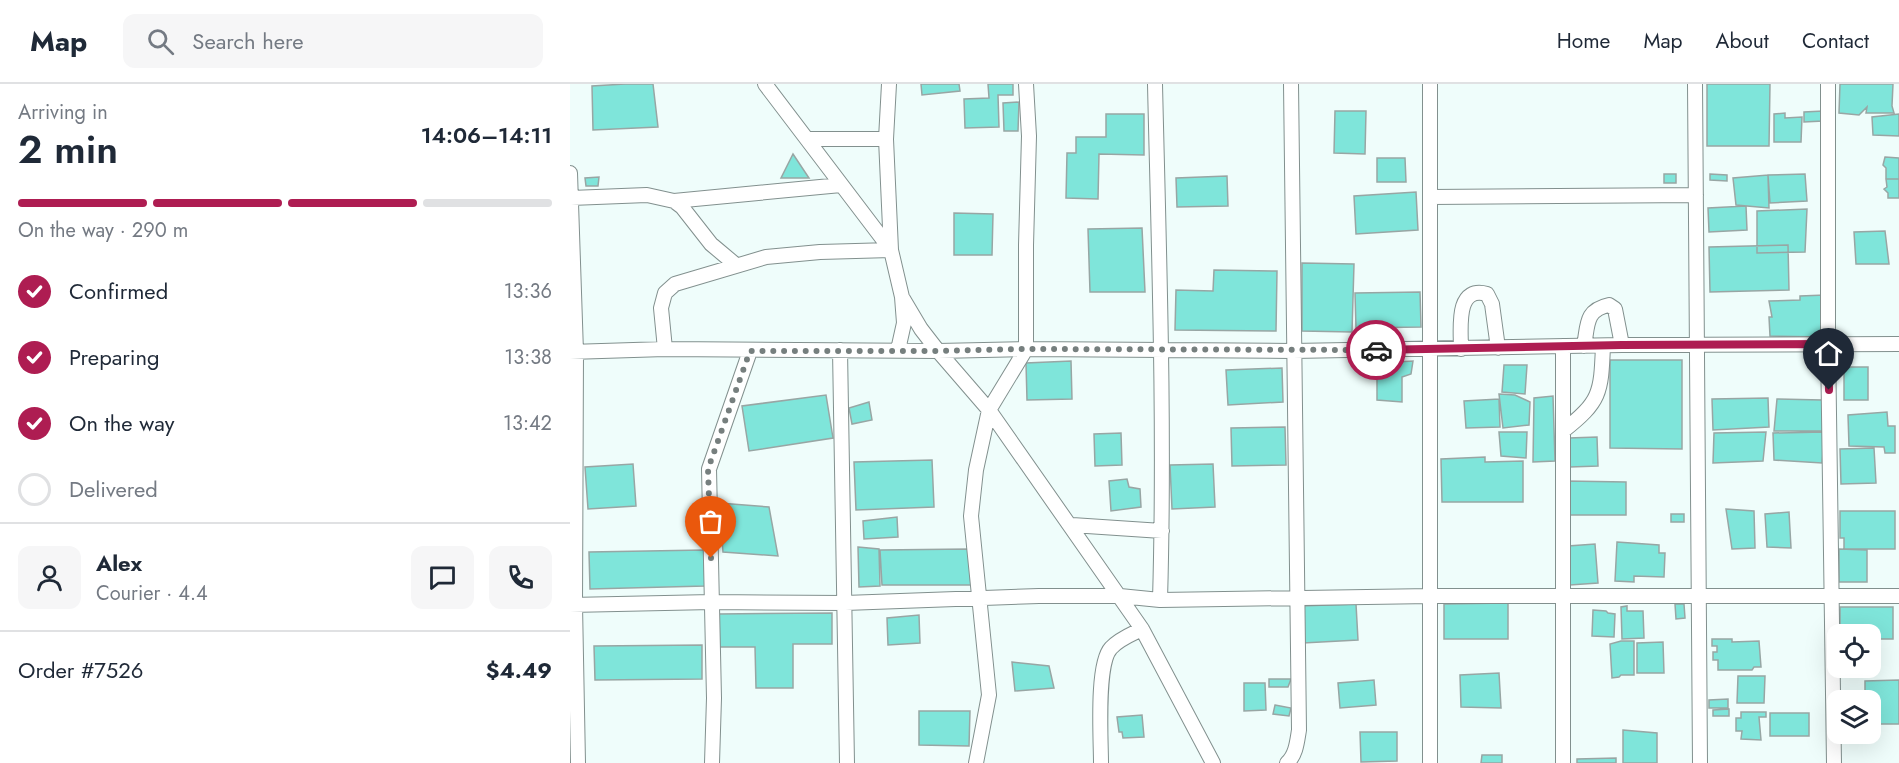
<!DOCTYPE html>
<html lang="en">
<head>
<meta charset="utf-8">
<style>
	:root { --surface:#fff; --page:#f6f6f7; --text:#1f2937; --muted:#747a83; --line:#e0e1e3; --accent:#ae1d52 }
	body { margin:0; font-family:Jost,sans-serif; background:var(--page); color:var(--text); height:100vh; display:flex; flex-direction:column; font-size:22px; white-space:nowrap }
	* { box-sizing:border-box; margin:0 }
	p { font-size:20px; color:var(--muted) }
	.icon { flex:none; width:33px; height:33px; fill:none; stroke:currentColor; stroke-width:2; stroke-linecap:round; stroke-linejoin:round }
	.map { position:relative; flex:1; overflow:hidden }
	.sheet { display:flex; flex-direction:column; background:var(--surface); width:570px }
	.sheet>* { flex:none }
	.fabs { position:absolute; left:1257px; top:540px; display:grid; gap:12px }
	.fabs a { display:grid; place-items:center; width:54px; height:54px; border-radius:12px; background:var(--surface); box-shadow:0 6px 24px #0002; font-size:30px }
	.pin { position:absolute; display:grid; place-items:center; width:51px; height:51px; color:#fff; margin:-62px -26px; border-radius:50% 50% 50% 0; rotate:-45deg; box-shadow:0 0 6px #0007 }
	.pin .icon { rotate:45deg }
	.courier { position:absolute; display:grid; place-items:center; width:60px; height:60px; margin:-30px; border:4px solid #ae1d52; border-radius:50%; background:#fff; color:#222; box-shadow:0 2px 8px #0007 }
	.head em { font-style:normal; font-weight:600 }
	.head div { display:flex; flex-direction:column-reverse }
	.head { display:flex; align-items:center; justify-content:space-between; height:102px; padding:0 18px }
	h1 { font-size:39px; font-weight:600; line-height:45px }
	.bar { display:grid; grid-template-columns:repeat(4,1fr); gap:9px 6px; align-content:center; height:72px; padding:0 18px }
	.bar i { height:8px; border-radius:4px; background:var(--line) }
	.bar .current { background:var(--accent) }
	.bar p { grid-column:span 4 }
	.line { display:flex; align-items:center; gap:15px; padding:0 18px; border-top:2px solid var(--line) }
	.line div { flex:1 }
	.round { display:grid; place-items:center; flex:none; width:63px; height:63px; border-radius:12px; background:var(--page) }
	ol { padding:0 18px; list-style:none }
	li { display:flex; align-items:center; gap:18px; height:66px }
	li p { margin-inline-start:auto }
	li .icon { padding:6px; border-radius:50%; background:var(--accent); color:#fff; stroke-width:4 }
	li:last-child { color:var(--muted) }
	li i { width:33px; height:33px; border:3px solid var(--line); border-radius:50% }
	header { display:flex; align-items:center; gap:36px; box-sizing:border-box; height:84px; padding:0 30px; background:var(--surface); border-bottom:2px solid var(--line) }
	header strong { font-size:28px }
	nav { display:flex; gap:33px; margin-inline-start:auto; font-size:21px }
	.search { width:420px; height:54px; background:var(--page); display:flex; align-items:center; gap:15px; box-sizing:border-box; padding:0 21px; border-radius:12px; color:var(--muted); font-size:22px }
	main { display:flex; flex:1; min-height:0 }
	.map>svg:first-child { display:block }
	.building { fill:#7fe5da; stroke:#98a6a4; stroke-width:1.5 }
	.lines { fill:none; stroke-linecap:round; stroke-linejoin:round }
	.minor-casing { stroke:#82908e; stroke-width:16 }
	.minor { stroke:#fff; stroke-width:14 }
	.done { stroke:#767f7e; stroke-width:6; stroke-dasharray:0 10.8 }
	.route { stroke:#ae1d52; stroke-width:8 }
</style>
</head>
<body>
<header>
<strong>Map</strong>
<div class="search"><svg class="icon" aria-label="search" viewBox="0 0 24 24"><circle cx="10" cy="10" r="6"/><path d="M15 15l6 6"/></svg>Search here</div>
<nav><a>Home</a><a>Map</a><a>About</a><a>Contact</a></nav>
</header>
<main>
<section class="sheet">
<div class="head"><div><h1>2 min</h1><p>Arriving in</p></div><em>14:06–14:11</em></div>
<div class="bar"><i class="current"></i><i class="current"></i><i class="current"></i><i></i><p>On the way · 290 m</p></div>
<ol>
<li><svg class="icon" aria-label="check" viewBox="0 0 24 24"><path d="M5 12l5 5 9-10"/></svg>Confirmed<p>13:36</p></li>
<li><svg class="icon" aria-label="check" viewBox="0 0 24 24"><path d="M5 12l5 5 9-10"/></svg>Preparing<p>13:38</p></li>
<li><svg class="icon" aria-label="check" viewBox="0 0 24 24"><path d="M5 12l5 5 9-10"/></svg>On the way<p>13:42</p></li>
<li><i></i>Delivered</li>
</ol>
<div class="line" style="height:108px"><a class="round"><svg class="icon" aria-label="person" viewBox="0 0 24 24"><circle cx="12" cy="8" r="4"/><path d="M4 21q1-7 8-7t8 7"/></svg></a><div><b>Alex</b><p>Courier · 4.4</p></div><a class="round"><svg class="icon" aria-label="chat" viewBox="0 0 24 24"><path d="M4 5h16v11H9l-5 4z"/></svg></a><a class="round"><svg class="icon" aria-label="phone" viewBox="0 0 24 24"><path d="M5 4h4l2 5-3 2q2 4 5 5l2-3 5 2v4C11 20 4 13 5 4z"/></svg></a></div>
<div class="line" style="height:78px"><div>Order #7526</div><b>$4.49</b></div>
</section>
<div class="map">
<svg width="1329" height="679" viewBox="0 0 1329 679">
	<rect width="100%" height="100%" fill="#effdfb"/>
	<path class="building" d="M55,0H83L88,43L23,46L22,2Z
		M351,0H389L390,7L352,11Z
		M418,0H443V11H428L429,43L395,44L394,15L419,14Z
		M1137,0H1200L1199,62H1137Z
		M1270,0H1323L1322,22L1324,29H1296L1297,23L1289,31L1269,29Z
		M449,18L448,47H434L433,19Z
		M765,27H796L795,70L764,69Z
		M1253,27V37L1234,38V28Z
		M1215,29V34L1232,33L1231,58H1204V30Z
		M536,30H574V71L529,70L528,115L496,114L497,69H506V53H536Z
		M1329,30V52L1303,51L1302,33Z
		M223,70L239,94H211Z
		M1315,73L1329,74V95H1316V84L1313,81Z
		M807,74H835L836,98H807Z
		M1094,90H1106V99H1094Z
		M1140,90L1157,91V97L1140,96Z
		M1235,90L1237,117L1200,119L1198,91Z
		M1198,91L1199,124L1166,121L1163,94Z
		M657,92L658,122L607,123L606,94Z
		M29,93L28,102H16L15,94Z
		M1316,95H1329V114H1318V109L1314,105L1317,103Z
		M846,108L848,146L786,150L784,112Z
		M1176,122L1177,146L1139,148L1138,124Z
		M1237,125L1235,168L1187,169V127Z
		M384,129L423,130L422,171H384Z
		M572,144L575,208H520L518,145Z
		M1315,147L1319,180H1286L1284,148Z
		M1218,161L1219,206L1140,208L1139,163Z
		M732,179L784,180L782,248L732,247Z
		M644,186L707,187L706,247L605,246L606,206L643,207Z
		M850,208L851,243L786,244L785,209Z
		M1255,211L1256,253L1200,252L1199,233H1202L1199,217L1230,216V212Z
		M1040,276H1112V365L1040,364Z
		M501,277L502,315L457,316L456,279Z
		M843,277L841,290L832,293V318L807,316V279Z
		M934,281H957L955,310L932,308Z
		M1274,283H1298V316H1274Z
		M712,284L713,318L658,321L656,286Z
		M929,310L945,311L960,318L959,341L933,344Z
		M256,311L263,354L179,367L172,322Z
		M983,312L985,377L963,378L964,314Z
		M1198,314L1199,343L1143,346L1142,315Z
		M929,315L930,343L896,344L894,317Z
		M1207,315L1252,316L1253,347H1204Z
		M299,318L302,336L282,340L279,324Z
		M1317,328L1318,342H1325V369H1315L1314,363L1279,362L1278,331Z
		M715,343L716,381L662,382L661,344Z
		M929,348H957L956,374L931,372Z
		M1196,348L1193,377L1143,379L1144,349Z
		M1255,348L1252,379L1204,376L1203,349Z
		M551,349L552,381L525,382L524,350Z
		M1027,353L1028,382L1000,383L999,354Z
		M1304,364L1306,399L1271,400L1270,365Z
		M915,373V378L953,377V418H872L871,375Z
		M362,376L364,423L286,426L284,378Z
		M63,380L66,422L18,425L15,383Z
		M643,380L645,423L602,425L600,381Z
		M557,395L559,403L570,405L571,423L541,427L539,397Z
		M996,397L1056,398V431H996Z
		M149,419L199,423L208,472L153,468Z
		M1156,425L1184,427L1185,464L1162,465Z
		M1270,427H1325V465H1274V454H1270Z
		M1219,428L1221,464L1197,463L1195,430Z
		M1101,430H1114V438H1101Z
		M327,433L328,453L294,455L293,437Z
		M1047,458L1089,461V469H1095L1094,493L1064,492V498L1045,497Z
		M1025,460L1028,499L1000,501L998,462Z
		M288,463L309,465L310,502L289,503Z
		M398,465L401,501H312L310,466Z
		M1269,465L1297,466V498H1269Z
		M134,466L135,502L20,505L19,468Z
		M938,519V555H874V520Z
		M786,520L788,556L733,559L731,522Z
		M1105,520H1114L1115,534L1106,535Z
		M1057,522V527H1073L1074,554L1052,555L1051,523Z
		M1270,523H1323V555H1300V550H1270Z
		M1023,526L1036,527L1038,529L1045,530L1044,553L1022,552Z
		M262,529V560H223V604H186L185,563H148V530Z
		M349,531L350,559L318,561L317,534Z
		M1142,555H1162V558L1189,557L1191,583H1184L1182,586H1148V576H1143V568H1147V562H1142Z
		M1051,557H1064V591H1051L1049,593L1042,594L1040,560Z
		M1093,558L1094,589H1067V559Z
		M132,561V595L25,596L24,562Z
		M442,578L479,582L484,604L445,607Z
		M929,589L931,624L891,623L890,591Z
		M1168,592H1195L1194,619H1167Z
		M699,595H721L718,603H699Z
		M804,596L806,621L770,624L768,599Z
		M1329,596V640H1300V616H1295V597Z
		M674,599H695L696,626L674,627Z
		M1158,615V624H1139V616Z
		M705,621L721,624L719,632L703,630Z
		M1159,625V632H1143V626Z
		M349,627H400L399,662L349,661Z
		M1171,628H1196V633H1189L1191,656L1171,655L1172,647H1166V634H1171Z
		M1200,629H1239V652H1200Z
		M572,631L574,653L553,654L552,648H549L547,633Z
		M1053,646L1087,649V679H1053Z
		M790,648H827V677L791,678Z
		M912,671H932V679H911Z
		M1046,674V679H1007V675Z"/>
	<g class="lines">
		<g class="minor-casing">
			<path id="minor" d="M195,0L321,166
				M319,0L316,55L321,166L332,213L334,239L328,266
				M585,0C589,172 595,344 590,516
				M860,0V679
				M1125,0L1130,679
				M1258,0V260L1264,679
				M237,55H316
				M0,89L6,268L5,521L8,679
				M861,113L1126,111
				M1,114L77,111L104,117L112,123L141,160L166,181
				M104,117L271,101
				M332,213L351,245L368,267L419,326L572,545L643,679
				M993,262V679
				M1014,262C1018,241 1015,226 1039,221L1045,225L1052,261
				M95,265L91,224L95,209L105,200L196,173L250,168L321,166
				M891,265C891,245 885,201 917,210L922,220L928,264
				M270,266L277,679
				M0,268L95,265L368,267L456,265L723,267L1052,261L1329,260
				M993,347C1031,317 1031,309 1033,262
				M502,441L592,447
				M0,521L142,518L275,519L469,512H550L590,516L861,512H1329
				M142,679L144,614L139,385L180,267
				M406,679L419,611L401,432L406,386L419,326L456,265V161L459,52L456,0
				M531,679C531,655 526,580 541,564C549,555 562,550 572,545
				M717,679C726,671 727,658 729,646L721,0"/>
		</g>
		<use href="#minor" class="minor"/>
	</g>
	<g class="lines">
		<path class="done" d="M141,474L138,385L180,267H368L456,265L806,266"/>
		<path class="route" d="M806,266L1052,261L1258,260L1259,306"/>
	</g>
</svg>
<div class="fabs">
<a><svg class="icon" aria-label="locate" viewBox="0 0 24 24"><circle cx="12" cy="12" r="6"/><path d="M12 2v4M12 18v4M2 12h4M18 12h4"/></svg></a>
<a><svg class="icon" aria-label="layers" viewBox="0 0 24 24"><path d="M12 4l9 5-9 5-9-5zM3 14l9 5 9-5"/></svg></a>
</div>
<div class="pin" style="left:141px;top:474px;background:#ea580c"><svg class="icon" aria-label="bag" viewBox="0 0 24 24"><path d="M5 8h14l-1 12H6zM9 8a3 3 0 0 1 6 0"/></svg></div>
<div class="pin" style="left:1259px;top:306px;background:#1f2937"><svg class="icon" aria-label="home" viewBox="0 0 24 24"><path d="M3 11l9-7 9 7M6 9v11h12V9"/></svg></div>
<div class="courier" style="left:806px;top:266px"><svg class="icon" aria-label="car" viewBox="0 0 24 24"><path d="M5 17H2v-5l4-1 3-4h7l3 4 3 1v5h-3M9 17h6M6 11h13"/><circle cx="7" cy="17" r="2"/><circle cx="17" cy="17" r="2"/></svg></div>
</div>
</main>
</body>
</html>
